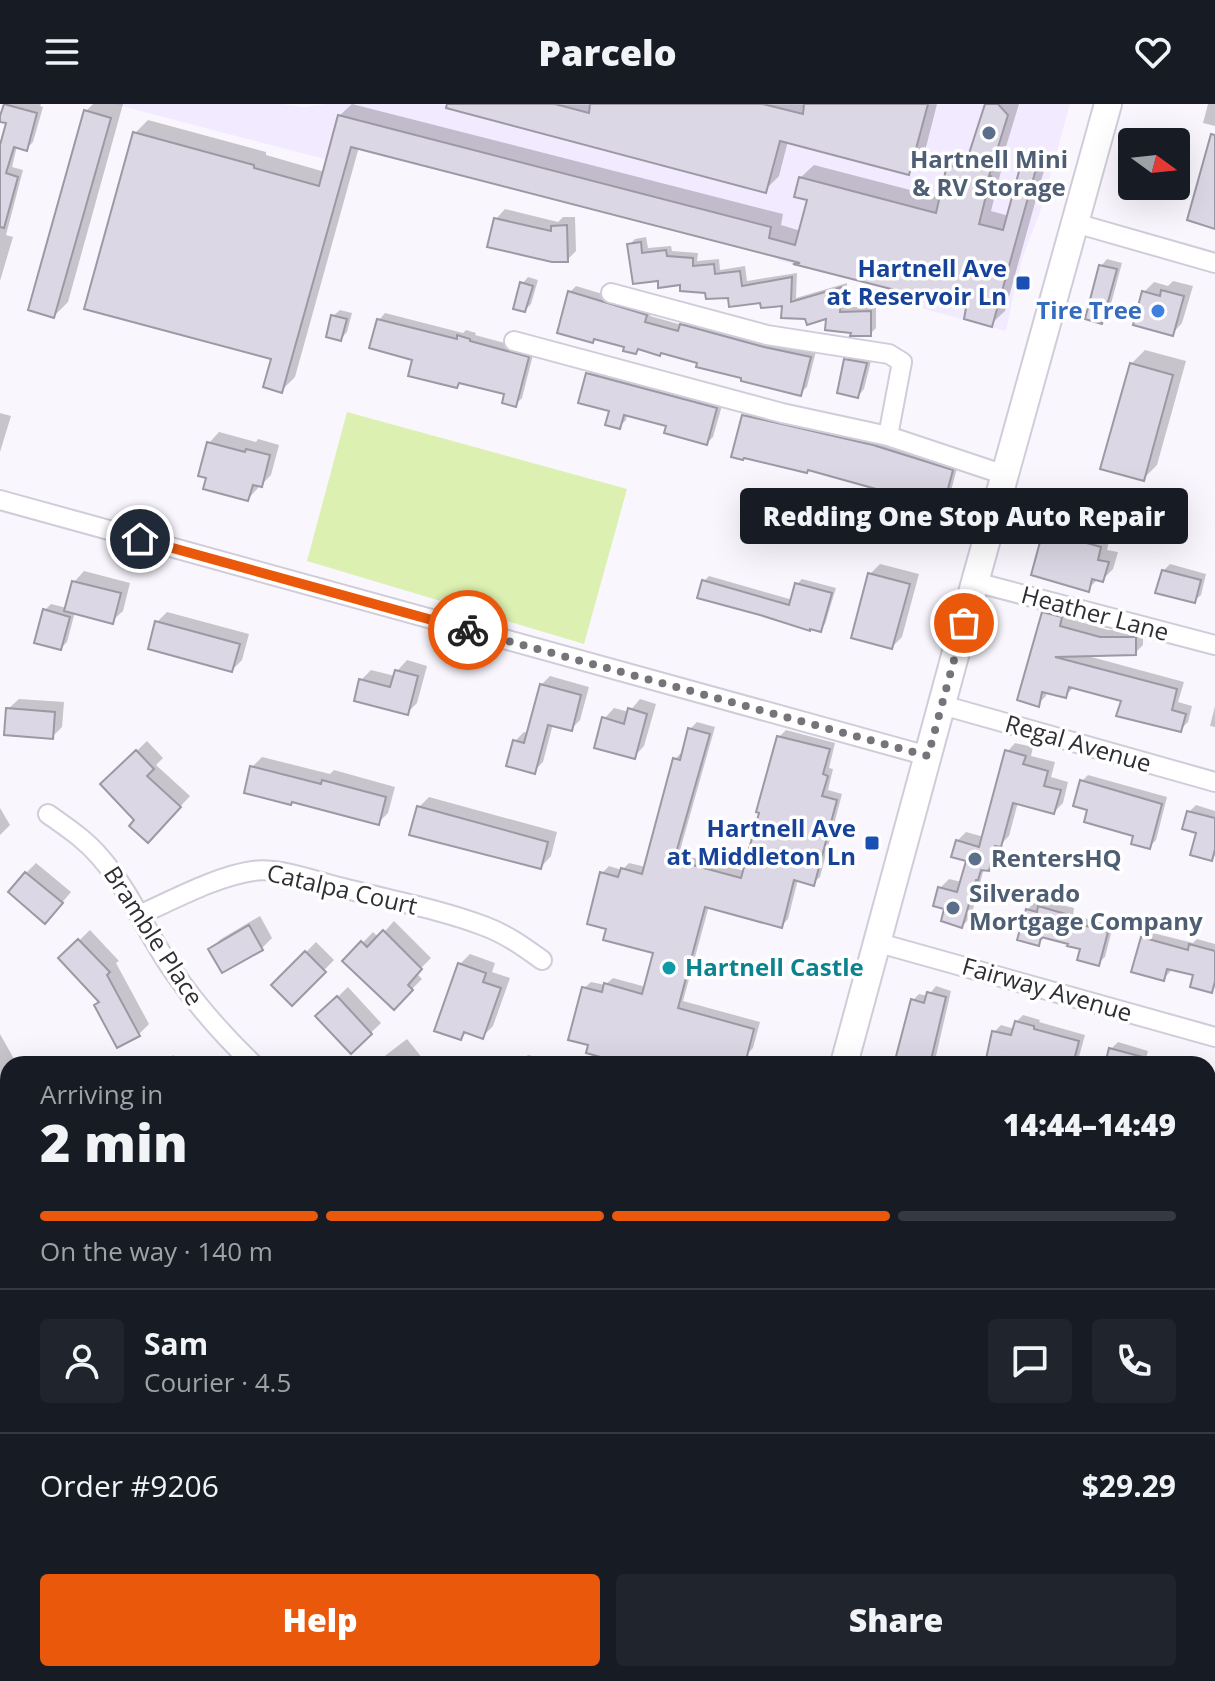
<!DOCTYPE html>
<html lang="en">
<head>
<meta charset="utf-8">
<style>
	:root { --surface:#171b24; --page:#20242c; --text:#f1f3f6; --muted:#9ea1a6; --line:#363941; --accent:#ea580c }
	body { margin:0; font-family:"Open Sans",sans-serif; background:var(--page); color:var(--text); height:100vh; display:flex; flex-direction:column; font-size:30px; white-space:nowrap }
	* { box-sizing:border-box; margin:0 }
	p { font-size:26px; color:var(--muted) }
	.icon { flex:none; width:44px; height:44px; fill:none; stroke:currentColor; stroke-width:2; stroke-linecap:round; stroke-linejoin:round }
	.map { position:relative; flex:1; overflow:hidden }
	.drawer { position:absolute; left:0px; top:952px; width:1216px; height:626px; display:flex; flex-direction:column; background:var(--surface); border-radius:24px 24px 0 0; box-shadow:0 8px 32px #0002 }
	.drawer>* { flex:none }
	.needle { width:52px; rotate:105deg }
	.controls { position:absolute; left:1118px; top:24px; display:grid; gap:16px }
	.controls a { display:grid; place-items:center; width:72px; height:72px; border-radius:8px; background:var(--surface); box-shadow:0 8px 32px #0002; font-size:40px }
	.pin { position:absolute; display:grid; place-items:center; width:68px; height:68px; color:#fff; margin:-34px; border:4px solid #fff; border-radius:50%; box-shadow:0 2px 8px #0007 }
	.courier { position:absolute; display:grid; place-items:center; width:80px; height:80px; margin:-40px; border:6px solid #ea580c; border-radius:50%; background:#fff; color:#222; box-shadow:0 2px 10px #0007 }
	.bubble { position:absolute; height:56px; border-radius:8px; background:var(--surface); box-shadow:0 8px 32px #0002; font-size:26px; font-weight:800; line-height:56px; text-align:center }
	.overview em { font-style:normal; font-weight:800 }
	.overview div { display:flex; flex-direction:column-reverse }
	.overview { display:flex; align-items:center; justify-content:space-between; height:136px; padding:0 40px }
	h1 { font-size:52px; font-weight:800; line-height:60px }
	.bar { display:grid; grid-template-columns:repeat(4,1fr); gap:12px 8px; align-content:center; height:96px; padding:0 40px }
	.bar i { height:10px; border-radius:6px; background:var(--line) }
	.bar .selected { background:var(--accent) }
	.bar p { grid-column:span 4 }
	.line { display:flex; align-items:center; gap:20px; padding:0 40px; border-top:2px solid var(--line) }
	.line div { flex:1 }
	.round { display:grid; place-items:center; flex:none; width:84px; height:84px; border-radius:8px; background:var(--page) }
	.action { display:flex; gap:16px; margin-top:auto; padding:16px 40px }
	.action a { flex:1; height:92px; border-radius:8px; background:var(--accent); color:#fff; font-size:32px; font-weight:800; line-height:92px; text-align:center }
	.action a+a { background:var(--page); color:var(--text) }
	header { display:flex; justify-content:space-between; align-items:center; height:104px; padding:0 40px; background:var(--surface); font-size:36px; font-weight:800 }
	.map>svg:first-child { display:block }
	.built { fill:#f2eaff }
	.green { fill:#dcf0b1 }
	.shadow { fill:#0003 }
	.building { fill:#dbd7e4; stroke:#9c98a4; stroke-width:2 }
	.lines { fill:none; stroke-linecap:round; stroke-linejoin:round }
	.street-casing { stroke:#d0ccd9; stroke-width:22 }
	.secondary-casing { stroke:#d0ccd9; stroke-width:30 }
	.street { stroke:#fff; stroke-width:18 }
	.secondary { stroke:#fff; stroke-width:26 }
	.done { stroke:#76747a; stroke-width:8; stroke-dasharray:0 14.4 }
	.route { stroke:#ea580c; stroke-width:10 }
	.service-dot { fill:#5c6f8a; stroke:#fff; stroke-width:3 }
	.transit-dot { fill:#1a4fb4; stroke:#fff; stroke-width:3 }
	.shop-dot { fill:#3f7fe0; stroke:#fff; stroke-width:3 }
	.culture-dot { fill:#0f9aa8; stroke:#fff; stroke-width:3 }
	.labels { text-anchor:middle; stroke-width:7; stroke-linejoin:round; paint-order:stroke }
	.service-label { font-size:24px; font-weight:bold; fill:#4e5e75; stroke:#fff; text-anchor:start }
	.transit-label { font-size:24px; font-weight:bold; fill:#164399; stroke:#fff; text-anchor:end }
	.shop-label { font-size:24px; font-weight:bold; fill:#366cbe; stroke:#fff; text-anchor:end }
	.street-label { font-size:24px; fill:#302e33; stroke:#fff }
	.culture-label { font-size:24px; font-weight:bold; fill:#0d838f; stroke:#fff; text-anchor:start }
</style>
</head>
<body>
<header><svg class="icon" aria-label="menu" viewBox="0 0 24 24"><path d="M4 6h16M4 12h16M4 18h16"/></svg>Parcelo<svg class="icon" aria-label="heart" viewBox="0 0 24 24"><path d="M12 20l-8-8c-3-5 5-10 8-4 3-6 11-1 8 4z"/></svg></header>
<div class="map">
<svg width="1215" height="1577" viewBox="0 0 1215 1577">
	<rect width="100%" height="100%" fill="#f9f6fe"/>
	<path class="built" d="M114,0H281L304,3L327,0H1070L1039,111L1024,149L1015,183L1006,227L903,199L906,189L777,156L778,152L337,39L332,57Z"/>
	<path class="green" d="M347,308L627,385L584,540L307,457Z
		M0,1325L8,1352V1570H41L40,1577H0Z"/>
	<path class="shadow" d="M6,0H41L40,2L43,3L33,38L27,44L17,42L12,63L23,66L6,131L13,133L0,177V47L8,18L1,16Z
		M93,0H123L68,198L54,212L86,7Z
		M352,0L783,110L781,121L801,127L809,95L800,74L814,61L941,94L949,62L962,49L971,51L988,0H1019L1001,59H1003L991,107L1009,112L1023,62L1036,48L1048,52L1005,207L991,220L968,202L797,159L800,157L359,43L295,273L282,286L273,253L135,29L148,16L266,48V51L325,68L339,12Z
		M464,0H937L923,55L909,69L788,37L779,72L765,86Z
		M1208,0H1215V22L1203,19Z
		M505,105L558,118L563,113H575L576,147L567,156L496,115Z
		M646,133L648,144L671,142L672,147L698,149L697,157L719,155L720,166L745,162L747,177L797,169L796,194L847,179L844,203H876V224L870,230L853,227L828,213H807L784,199L730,192L660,174L629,141L635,135Z
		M1107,155L1122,159L1108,211L1102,217L1101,162Z
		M528,173L538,176L531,200L525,206L522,180Z
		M1173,177L1193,182L1182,219L1172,230L1144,188L1154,178L1168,182Z
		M576,182L652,205L650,212L682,221L688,215L816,247L807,283L800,289L699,258L640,244L636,248L626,241L596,233L593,237L570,188Z
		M340,206L352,209L347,228L341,235L333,212Z
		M385,209L463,229L466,226L476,229L475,231L534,247L522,294L515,301L507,289L461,277L457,282L414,254L379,216Z
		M1145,246L1186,257L1157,361L1143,375L1131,260Z
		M853,250L872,253L864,285L858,292L846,256Z
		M594,263L723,298L713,333L707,339L669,321L627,310L626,316L619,323L611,306L588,270Z
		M750,305L880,335L958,360L949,395L943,402L896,389L744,312Z
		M0,309L11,312L0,348Z
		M219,328L256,338L258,335L279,341L271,371L261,381L259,380L258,384L248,395L208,372L209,339Z
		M1055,418L1110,433L1107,446L1118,448L1113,465L1103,475L1099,474L1088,485L1045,428Z
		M880,460L919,470L902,533L892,543L870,470Z
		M1170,460L1206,470L1201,491L1194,497L1163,467Z
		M84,467L130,479L123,507L112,517L75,508L67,538L61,544L45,506L51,500L67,504L74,478Z
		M709,472L793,496L797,480L802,475L836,484L825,520L820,526L704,477Z
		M1052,501L1069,506L1067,514L1108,526H1143V541L1135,549L1084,551L1184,578L1178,598L1192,602L1188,618L1180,626L1123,595L1073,584L1065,592L1047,587L1046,592L1038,600L1044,509Z
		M167,508L249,530L242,556L232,566L157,518Z
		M407,556L427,562L417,599L407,609L361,576L371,566L395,572L397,567Z
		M550,572L589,583L580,616L571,625L553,620L543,658L534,667L515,637L524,628L529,629L541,581Z
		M19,595L64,598L62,623L52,633L8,605Z
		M640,595L656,600L644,642L634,653L604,615L614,604L629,608Z
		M1215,602V623L1210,622Z
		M697,618L715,623L679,750L745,767L779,633L786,626L835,639L829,664L833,665L828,686L842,690L820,773L813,779L798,775L788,815L781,822L709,802L683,897L760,918L753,944L749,948L746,960H632L584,884L591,878L605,881L613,874L646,883L655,848L608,823L602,769L609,762L622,766L629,759L646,763L675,655L682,648L684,649L690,625Z
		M147,637L163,654L156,661L190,692L158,727L137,716L103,680Z
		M1015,639L1033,643L1031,652L1055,658L1051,673L1068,678L1063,699L1054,708L1018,698L1009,732L1001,740L997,756L983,768L971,813L962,822L946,803L940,784L949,775L962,778L968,755L957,737L966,728L984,733L1007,648Z
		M262,653L330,670L334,666L395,683L388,709L378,719L252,663Z
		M1088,671L1167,693L1156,736L1149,743L1135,731L1089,704L1082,677Z
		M429,693L557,728L551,752L541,763L419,703Z
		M1196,701L1215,707V752L1211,754L1189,708Z
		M0,704L10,721L0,731Z
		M36,759L71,788L55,807L26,769Z
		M1046,797L1074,804L1073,811L1113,822L1105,853L1098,859L1082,844L1070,838L1045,833L1038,840L1027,806L1034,799L1042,801Z
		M260,812L272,834L262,844L223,867L210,845L221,835Z
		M394,817L431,854L416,869L422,875L394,903L345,857L373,828L379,834Z
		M90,826L119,857L116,859L149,920L139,930L101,897L61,854Z
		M1149,828L1193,839L1197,835L1215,840V883L1211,887L1195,870L1171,864L1170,868L1164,874L1142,834Z
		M316,838L334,856L292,899L274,881Z
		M470,850L495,859L492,868L510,874L493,922L483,932L468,927L461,934L460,860Z
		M936,882L951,887L936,952L929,958L921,960H896L913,896L919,890L928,892Z
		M348,883L381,919L351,948L318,912Z
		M1023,911L1040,916L1039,918L1085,931L1077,960H1040L1004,953L998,960L994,928L1001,921L1015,925L1016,918Z
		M0,930L17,960H8V1026L0,1012Z
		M407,935L427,960H377L386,951Z
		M1118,938L1148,947L1146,954L1168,960H1107L1111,945Z
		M173,951L183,960H164Z
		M528,951L566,960H518Z
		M1178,952L1195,956L1194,960H1171Z
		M1208,976L1215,978V1017L1208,1015Z
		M1208,1214L1215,1216V1255L1208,1253Z
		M1208,1492L1215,1494V1527L1208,1525Z
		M113,1570H157V1577H113Z
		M433,1570H476L474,1577H411L416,1572L432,1576Z
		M902,1570H1012L1038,1577H928Z"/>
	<path class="building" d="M4,0L37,9L27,47L14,43L6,69L18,73L4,124L0,123V41L6,19L0,18V12Z
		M447,0H555L589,9L590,0H763L803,10L804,0H928L909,71L780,37L766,89L446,4Z
		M985,0H998L1008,11L989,72H991L979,120L1003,126L1021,60L1036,65L992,223L964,215L966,204L793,160L800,159L351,43L282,289L263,283L271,255L84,205L133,28L254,61V64L319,82L338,11L771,123L769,134L795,141L807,96L794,93L799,73L936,109L947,61L964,65Z
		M84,6L111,14L54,214L28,206Z
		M1211,30L1215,31V125L1187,116Z
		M494,114L551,127V122L567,121L568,158H552L487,143Z
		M641,138L642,149L666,146L667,152L693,154V162L714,160L715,170L740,167L742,182L792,173L791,198L842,183L840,208L871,207V232H850L851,229L825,226L826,215L807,221L805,215L781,214L782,202L761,204L760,199L729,203L728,194L706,195L705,189L680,187V181L658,184V177L633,180L627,140Z
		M1099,161L1117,165L1102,220L1085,215Z
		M520,178L533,182L525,208L513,205Z
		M1161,186L1184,192L1173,232L1133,221L1142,187L1160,192Z
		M568,187L647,211L645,218L678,227L680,220L764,243L811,253L801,292L741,277V274L696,263L697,259L661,249L660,252L638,245L636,250L623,247L624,243L594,235L593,239L557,229Z
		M331,211L347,215L341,237L326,233Z
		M377,215L457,235V231L470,235V237L529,253L516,303L502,299L504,290L459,279L457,284L408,272L412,256L369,244Z
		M844,255L867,259L858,294L837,289Z
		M1130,259L1173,271L1144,377L1100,365Z
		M586,269L717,304L707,341L664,329L666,322L624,311L620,325L605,321L609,307L578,299Z
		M742,311L873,341L953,366L943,404L908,394L907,398L893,394L894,390L808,366L807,369L744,354L743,356L731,353Z
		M207,338L245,348L246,345L270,351L262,383L253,381L248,397L203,385L206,374L198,372Z
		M1043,427L1101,443L1098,456L1109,458L1103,478L1092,475L1089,488L1031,471Z
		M1162,466L1201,476L1195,499L1155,489Z
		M868,469L910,480L892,545L851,534Z
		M702,476L789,501L795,479L832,489L821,528L810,525V527L760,511L697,494Z
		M72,477L121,489L113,520L64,507Z
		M43,505L70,513L61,546L34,539Z
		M1042,508L1062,513L1060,522L1100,533H1136V551L1055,553L1177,585L1172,606L1186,610L1181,628L1116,612L1121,597L1069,583L1066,594L1042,588L1039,603L1017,596Z
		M155,517L240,540L232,568L148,545Z
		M395,566L418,572L408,611L354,597L359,575L390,583Z
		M540,580L581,591L572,627L548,621L535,670L506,662L513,636L524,639Z
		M6,604L55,608L53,635L4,631Z
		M628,604L647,610L635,655L594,644L602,613L624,620Z
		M688,624L710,630L674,756L741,774L759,709L756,708L777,632L830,645L823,670L828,672L822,692L837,696L814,782L794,776L782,824L705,803L678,904L754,925L745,960H626L586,949L588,941L568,936L582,883L602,888L604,879L642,890L653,849L603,836L606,825L587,820L600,768L618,773L621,764L642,770L673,654L680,656Z
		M136,646L154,665L147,672L181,703L148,739L129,722L134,716L100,680Z
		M1005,646L1026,652L1023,660L1048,667L1044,682L1061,686L1054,710L1013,699L1001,743L995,742L989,767L981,766L978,776H976L962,824L941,817L944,805L933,802L938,783L957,788L966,757L951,753L956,736L979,743Z
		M250,662L321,680L322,676L386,693L379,721L292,698L291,701L244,689Z
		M1080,676L1162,700L1150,745L1131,740L1133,732L1084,718L1087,706L1073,702Z
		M417,702L548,738L541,765L409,731Z
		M1187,707L1215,714V745L1212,757L1190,751L1196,729L1182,725Z
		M25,768L63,799L45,820L8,788Z
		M1038,802L1069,811L1068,817L1108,828L1099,862L1077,856L1080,845L1067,842L1068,840L1041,833L1039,842L1017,836L1026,805L1037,808Z
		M249,821L263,846L222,869L208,845Z
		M383,826L422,865L408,881L413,886L394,906L342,857L361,837L367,843Z
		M1141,833L1188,846L1189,840L1215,847V877L1212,889L1190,883L1193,871L1167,865L1164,877L1131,868Z
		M78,835L110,868L107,871L140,932L117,944L94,901L99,898L58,854Z
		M305,847L326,868L292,902L271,881Z
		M458,859L486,869L483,878L501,884L483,935L464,928L461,936L434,927Z
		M927,888L946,893L930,960H894L911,895L924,899Z
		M337,892L372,930L351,950L315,912Z
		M1015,917L1034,922V925L1079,937L1073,960H1031L1001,953L999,960H985L992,927L1011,931Z
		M1109,944L1154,956L1153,960H1105Z"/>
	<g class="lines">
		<g class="street-casing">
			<path id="street" d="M1075,119L1215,159
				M611,189L767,231L889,250L902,258L888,332
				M514,237L782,309L888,332L1005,371
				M0,396L928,652
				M975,478L1215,541
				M942,601L1215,678
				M48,710C66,723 85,735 100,753C130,787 147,830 173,867C197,902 222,930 253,960
				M139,811C173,796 217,772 253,767C279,763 317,778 343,784C389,796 439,805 484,822C506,830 524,843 542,856
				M879,839L1215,933
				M1208,1187L1215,1188
				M769,1570L793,1577"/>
		</g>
		<g class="secondary-casing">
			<path id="secondary" d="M844,960L975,478L1108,0
				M0,1137H8
				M1208,1444L1215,1446
				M674,1577L675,1570"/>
		</g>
		<use href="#street" class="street"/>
		<use href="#secondary" class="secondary"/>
	</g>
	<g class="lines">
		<path class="done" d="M468,526L928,652L964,519"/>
		<path class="route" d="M140,435L468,526"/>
	</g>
	<g class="service-dot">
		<circle cx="989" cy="29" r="8"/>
		<circle cx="975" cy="755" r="8"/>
		<circle cx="953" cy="804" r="8"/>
	</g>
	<g class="transit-dot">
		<rect x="1015" y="171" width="16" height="16" rx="4"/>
		<rect x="864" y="731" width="16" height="16" rx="4"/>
	</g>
	<circle class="shop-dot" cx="1158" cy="207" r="8"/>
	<circle class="culture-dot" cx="669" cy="864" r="8"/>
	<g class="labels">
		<g class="service-label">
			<text x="989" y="64" text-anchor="middle">Hartnell Mini<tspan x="989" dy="28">&amp; RV Storage</tspan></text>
			<text x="991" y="763">RentersHQ</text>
			<text x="969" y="798">Silverado<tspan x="969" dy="28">Mortgage Company</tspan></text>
		</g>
		<g class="transit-label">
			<text x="1007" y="173">Hartnell Ave<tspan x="1007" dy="28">at Reservoir Ln</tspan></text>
			<text x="856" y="733">Hartnell Ave<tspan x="856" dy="28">at Middleton Ln</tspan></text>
		</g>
		<g class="shop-label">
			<text x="1142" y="215">Tire Tree</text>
		</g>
		<g class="street-label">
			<text transform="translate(1095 510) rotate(15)" y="8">Heather Lane</text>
			<text transform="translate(1078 640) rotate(16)" y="8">Regal Avenue</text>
			<text transform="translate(342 786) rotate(13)" y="8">Catalpa Court</text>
			<text transform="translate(153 832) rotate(57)" y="8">Bramble Place</text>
			<text transform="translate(1047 886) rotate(16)" y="8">Fairway Avenue</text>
		</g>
		<g class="culture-label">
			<text x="685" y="872">Hartnell Castle</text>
		</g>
	</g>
</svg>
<div class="controls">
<a><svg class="needle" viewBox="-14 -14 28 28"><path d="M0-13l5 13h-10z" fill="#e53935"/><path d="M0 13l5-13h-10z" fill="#9ea1a6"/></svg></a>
</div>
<div class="pin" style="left:964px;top:519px;background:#ea580c"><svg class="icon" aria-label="bag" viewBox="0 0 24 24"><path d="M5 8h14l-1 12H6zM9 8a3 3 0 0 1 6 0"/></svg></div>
<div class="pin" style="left:140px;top:435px;background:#1f2937"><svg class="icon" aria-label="home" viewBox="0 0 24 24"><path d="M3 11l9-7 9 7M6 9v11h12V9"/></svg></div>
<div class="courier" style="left:468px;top:526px"><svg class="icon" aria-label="bike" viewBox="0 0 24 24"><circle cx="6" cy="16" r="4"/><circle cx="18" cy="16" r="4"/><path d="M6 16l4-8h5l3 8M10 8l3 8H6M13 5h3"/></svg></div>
<div class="bubble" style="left:740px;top:384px;width:448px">Redding One Stop Auto Repair</div>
<section class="drawer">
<div class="overview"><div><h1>2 min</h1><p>Arriving in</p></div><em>14:44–14:49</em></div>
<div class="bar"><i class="selected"></i><i class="selected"></i><i class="selected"></i><i></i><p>On the way · 140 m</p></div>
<div class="line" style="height:144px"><a class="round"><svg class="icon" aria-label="person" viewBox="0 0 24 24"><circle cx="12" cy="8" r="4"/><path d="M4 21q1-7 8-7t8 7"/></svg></a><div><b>Sam</b><p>Courier · 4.5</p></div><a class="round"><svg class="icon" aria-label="chat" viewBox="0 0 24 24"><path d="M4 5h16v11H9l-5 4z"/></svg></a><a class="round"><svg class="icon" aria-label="phone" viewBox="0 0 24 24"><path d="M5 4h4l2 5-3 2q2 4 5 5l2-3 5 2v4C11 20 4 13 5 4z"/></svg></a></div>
<div class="line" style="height:104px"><div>Order #9206</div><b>$29.29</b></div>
<div class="action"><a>Help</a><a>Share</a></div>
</section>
</div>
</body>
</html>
